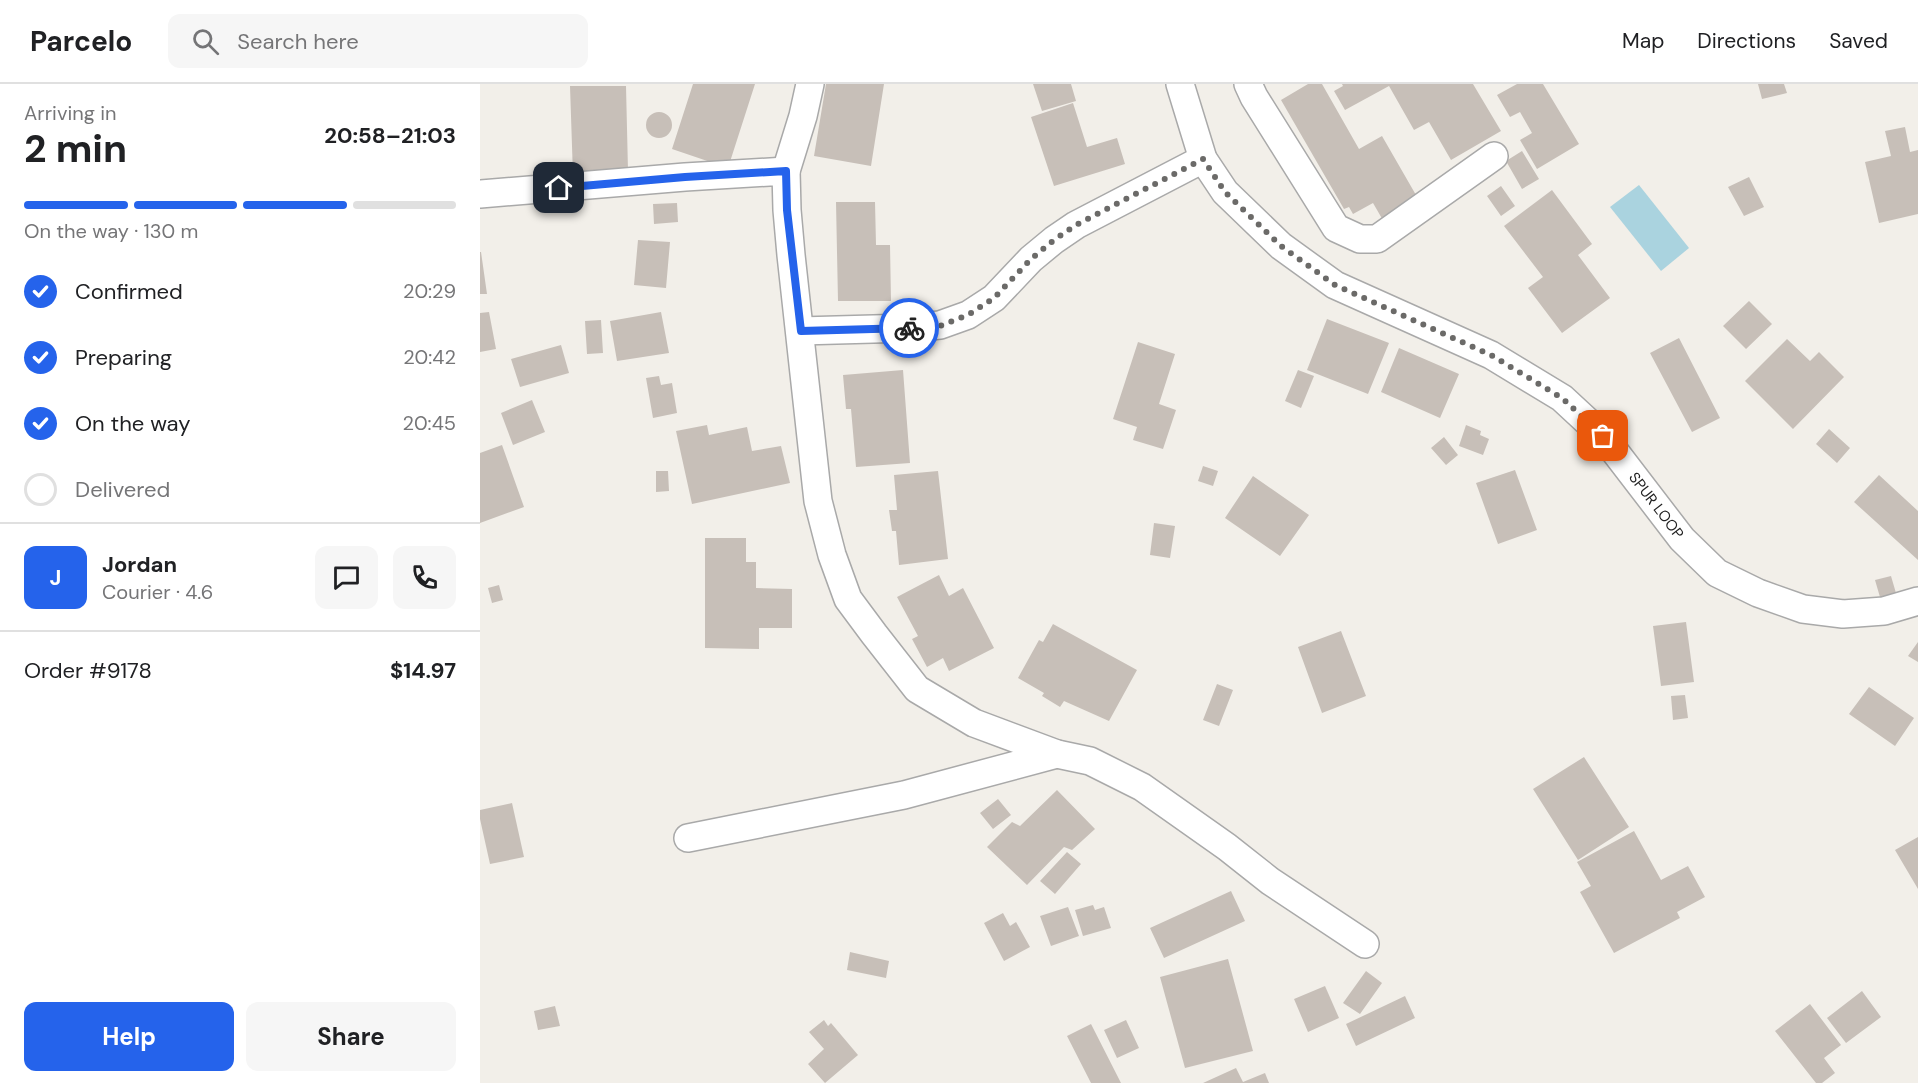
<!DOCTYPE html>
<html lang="en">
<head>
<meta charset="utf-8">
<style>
	:root { --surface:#fff; --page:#f6f6f6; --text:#202124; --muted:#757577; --line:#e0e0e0; --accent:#2563eb }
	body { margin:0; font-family:"DM Sans",sans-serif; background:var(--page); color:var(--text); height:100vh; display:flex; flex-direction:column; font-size:22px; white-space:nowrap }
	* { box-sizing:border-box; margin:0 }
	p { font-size:20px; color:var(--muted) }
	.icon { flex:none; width:33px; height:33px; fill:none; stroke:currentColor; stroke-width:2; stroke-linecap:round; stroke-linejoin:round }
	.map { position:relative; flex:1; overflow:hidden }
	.sheet { display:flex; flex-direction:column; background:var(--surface); width:480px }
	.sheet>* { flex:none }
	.pin { position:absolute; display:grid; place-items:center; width:51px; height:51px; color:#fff; margin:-26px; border-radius:12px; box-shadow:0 3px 9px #0006 }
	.courier { position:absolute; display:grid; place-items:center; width:60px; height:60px; margin:-30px; border:4px solid #2563eb; border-radius:50%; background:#fff; color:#222; box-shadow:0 2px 8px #0007 }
	.summary em { font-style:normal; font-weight:700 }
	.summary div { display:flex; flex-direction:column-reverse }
	.summary { display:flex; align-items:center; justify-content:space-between; height:102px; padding:0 24px }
	h1 { font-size:39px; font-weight:700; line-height:45px }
	.bar { display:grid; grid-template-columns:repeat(4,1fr); gap:9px 6px; align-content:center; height:72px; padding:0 24px }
	.bar i { height:8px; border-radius:4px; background:var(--line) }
	.bar .active { background:var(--accent) }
	.bar p { grid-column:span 4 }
	.line { display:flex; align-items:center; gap:15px; padding:0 24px; border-top:2px solid var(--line) }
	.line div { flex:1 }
	.round { display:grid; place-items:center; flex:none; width:63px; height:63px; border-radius:12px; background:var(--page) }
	ol { padding:0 24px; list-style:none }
	li { display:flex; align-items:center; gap:18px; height:66px }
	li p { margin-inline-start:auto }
	li .icon { padding:6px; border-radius:50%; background:var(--accent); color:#fff; stroke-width:4 }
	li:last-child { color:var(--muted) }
	li i { width:33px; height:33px; border:3px solid var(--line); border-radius:50% }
	.primary-button { display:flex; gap:12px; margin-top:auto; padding:12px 24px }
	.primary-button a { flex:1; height:69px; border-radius:12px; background:var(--accent); color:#fff; font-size:24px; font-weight:700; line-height:69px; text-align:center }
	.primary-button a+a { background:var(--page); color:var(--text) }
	header { display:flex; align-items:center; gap:36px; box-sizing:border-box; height:84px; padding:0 30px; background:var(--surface); border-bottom:2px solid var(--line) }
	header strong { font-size:28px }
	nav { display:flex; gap:33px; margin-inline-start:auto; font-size:21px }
	.search { width:420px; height:54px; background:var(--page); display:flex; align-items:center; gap:15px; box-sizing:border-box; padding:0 21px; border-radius:12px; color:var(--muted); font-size:22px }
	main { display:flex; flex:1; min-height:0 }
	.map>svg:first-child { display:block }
	.water { fill:#aad3df }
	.building { fill:#c7bfb8 }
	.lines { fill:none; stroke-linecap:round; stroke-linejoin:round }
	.minor-casing { stroke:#a9a9a9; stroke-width:30 }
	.minor { stroke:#fff; stroke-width:27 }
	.done { stroke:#6b6a68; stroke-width:6; stroke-dasharray:0 10.8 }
	.route { stroke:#2563eb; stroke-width:8 }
	.labels { text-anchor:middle; stroke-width:6; stroke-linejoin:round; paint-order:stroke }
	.street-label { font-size:15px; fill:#222; stroke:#fff }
</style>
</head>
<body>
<header>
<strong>Parcelo</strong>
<div class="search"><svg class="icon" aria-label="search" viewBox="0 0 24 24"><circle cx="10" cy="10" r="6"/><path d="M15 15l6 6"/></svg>Search here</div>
<nav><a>Map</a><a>Directions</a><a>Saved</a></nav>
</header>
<main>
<section class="sheet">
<div class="summary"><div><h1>2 min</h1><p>Arriving in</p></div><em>20:58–21:03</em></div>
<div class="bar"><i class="active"></i><i class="active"></i><i class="active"></i><i></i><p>On the way · 130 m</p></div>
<ol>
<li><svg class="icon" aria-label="check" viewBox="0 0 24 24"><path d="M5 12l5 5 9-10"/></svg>Confirmed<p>20:29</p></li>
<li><svg class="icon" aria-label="check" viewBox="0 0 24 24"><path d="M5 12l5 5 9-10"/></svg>Preparing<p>20:42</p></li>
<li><svg class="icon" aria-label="check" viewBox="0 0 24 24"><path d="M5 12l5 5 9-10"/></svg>On the way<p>20:45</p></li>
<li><i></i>Delivered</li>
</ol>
<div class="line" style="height:108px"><b class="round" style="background:var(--accent);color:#fff">J</b><div><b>Jordan</b><p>Courier · 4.6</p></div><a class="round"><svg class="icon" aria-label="chat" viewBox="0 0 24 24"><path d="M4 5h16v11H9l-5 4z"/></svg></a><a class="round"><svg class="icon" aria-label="phone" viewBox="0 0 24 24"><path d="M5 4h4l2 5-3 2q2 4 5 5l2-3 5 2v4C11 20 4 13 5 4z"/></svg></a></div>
<div class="line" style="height:78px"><div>Order #9178</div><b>$14.97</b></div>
<div class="primary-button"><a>Help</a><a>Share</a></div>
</section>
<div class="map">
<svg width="1438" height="999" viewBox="0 0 1438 999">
	<rect width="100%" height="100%" fill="#f2efe9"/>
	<path class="water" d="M1159,101L1209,164L1181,187L1130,123Z"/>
	<path class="building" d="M213,0H275L248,84L192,65Z
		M346,0H404L391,82L334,72Z
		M553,0H591L596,17L562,27Z
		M828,0H842L879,65L902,52L940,118L904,138L893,119L873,130L869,123L864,125L801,16Z
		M862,0H993L1021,47L971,76L949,38L934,46L909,2L865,26L854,7L863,2Z
		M1037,0H1063L1099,60L1057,85L1040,56L1052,49L1040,28L1030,33L1017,11Z
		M1278,0H1304L1307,9L1282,15Z
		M90,2H146L148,87L93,92Z
		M593,19L607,63L637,54L645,80L574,102L551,33Z
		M166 41a13 13 0 1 1 26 0a13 13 0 1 1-26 0Z
		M1425,43L1430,68L1438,66V130L1399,139L1385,78L1411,72L1405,47Z
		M1042,67L1059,95L1042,105L1026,77Z
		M1269,93L1284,123L1264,132L1248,103Z
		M1021,102L1035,122L1021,132L1007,112Z
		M1072,106L1112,160L1098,171L1130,214L1082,249L1048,204L1063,193L1024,142Z
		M356,118H395L396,161H410L411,217H358Z
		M197,119L198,138L174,140L173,120Z
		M158,156L190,158L186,204L154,201Z
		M0,168H1L7,210H0Z
		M1269,217L1292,240L1266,265L1243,242Z
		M9,228L16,265L0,268V229Z
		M181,228L189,269L137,277L130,237Z
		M847,235L909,259L888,310L827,286Z
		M121,236L123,269L107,270L105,237Z
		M1199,254L1240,334L1212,348L1170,269Z
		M1307,255L1330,277L1339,268L1364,293L1313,345L1265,297Z
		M658,258L695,270L679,320L696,326L683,365L653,356L657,343L633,335Z
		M81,261L89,289L40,303L31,275Z
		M919,264L979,290L960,334L901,308Z
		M423,286L430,379L376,383L371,325H366L363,291Z
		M818,286L834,292L821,324L805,317Z
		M179,292L181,301L192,299L197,329L173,334L166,294Z
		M52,316L65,348L33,361L21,329Z
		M227,341L229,351L267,343L272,367L301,362L310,399L212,420L196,347Z
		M986,341L1001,347L1000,351L1009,355L1003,371L979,362Z
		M1349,345L1370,364L1357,379L1336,360Z
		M964,353L978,371L966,381L951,364Z
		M22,361L44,423L0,439V369Z
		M723,382L738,387L733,402L718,397Z
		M1035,386L1057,446L1018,460L996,399Z
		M176,387H188L189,407L176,408Z
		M458,387L468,475L419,481L416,447H412L409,426H417L414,391Z
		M1399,391L1438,427V476L1374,418Z
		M773,392L829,431L800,472L745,434Z
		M674,439L695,442L690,474L670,471Z
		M225,454H266V478H276V504L312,505V544H279V565L225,564Z
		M459,491L469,512L483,504L514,564L469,587L463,574L447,583L432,555L438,552L417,513Z
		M1411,492L1418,516L1402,520L1395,496Z
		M19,501L23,516L12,519L8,504Z
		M1206,538L1214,598L1181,602L1173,542Z
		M573,540L657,586L629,637L584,617L580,623L562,612L564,609L538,594L559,556L563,558Z
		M861,547L886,612L842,629L818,563Z
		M1438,558V578L1428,572Z
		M737,600L753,606L739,642L723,636Z
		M1389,603L1434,634L1415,662L1369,630Z
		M1205,611L1208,634L1193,636L1191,612Z
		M1104,673L1149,743L1098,776L1053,705Z
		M577,706L615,745L592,766L584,763L547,801L507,763L532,738L540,742Z
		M518,715L531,731L513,745L500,729Z
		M32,719L44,773L10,780L0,735V726Z
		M1154,747L1181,796L1208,782L1225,813L1197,828L1200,834L1134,869L1100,808L1111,802L1097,778Z
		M1438,753V805L1415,766Z
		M587,768L601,780L575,810L560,797Z
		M751,807L765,837L684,874L670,844Z
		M613,821L615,826L624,823L631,844L603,852L595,826Z
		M588,823L599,852L571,862L560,832Z
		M523,829L530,842L536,838L550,863L524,877L504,839Z
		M370,868L409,877L406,894L367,886Z
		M748,875L773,967L705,984L680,893Z
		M886,887L902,899L880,930L863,919Z
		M845,902L859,934L828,948L814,915Z
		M1382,907L1401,933L1366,959L1347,934Z
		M925,912L935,934L876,962L866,940Z
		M1330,920L1361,961L1344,974L1355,989L1342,999H1336L1295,947Z
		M75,922L80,942L58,946L54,927Z
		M344,936L348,942L351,939L378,971L345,999L328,980L344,965L329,948Z
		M646,936L659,964L637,974L624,946Z
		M611,940L641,999H611L587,952Z
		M756,984L763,998L785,989L789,999H723Z"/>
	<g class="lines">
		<g class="minor-casing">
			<g id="minor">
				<path id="s1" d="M700,0L723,75L745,108L801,162L855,201L1011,271L1082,314L1123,352L1202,455L1237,489L1278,509L1323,525L1363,530L1404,527L1438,517"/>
				<path d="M768,0L774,13L856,144L880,155H897L1014,72"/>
				<path d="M306,87L323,32L330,0"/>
				<path d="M0,110L205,93L306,87L307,126L311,171L338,417L352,471L368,515L394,550L437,605L494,639L577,670L610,677L662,703L747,763L790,797L885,860"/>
				<path d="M320,247L430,244L460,241L488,231L514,214L551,175L574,156L596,141L723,75"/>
				<path d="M208,754L424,711L577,670"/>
			</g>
		</g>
		<use href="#minor" class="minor"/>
	</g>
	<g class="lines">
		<path class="done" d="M429,244L460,242L488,231L514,214L551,175L574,156L596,141L723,75L745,108L801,162L855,201L1011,271L1082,314L1123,352"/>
		<path class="route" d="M79,104L205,93L306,87L307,126L321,247L429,244"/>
	</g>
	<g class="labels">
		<g class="street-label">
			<text dy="5" stroke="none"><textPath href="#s1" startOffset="660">SPUR LOOP</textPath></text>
		</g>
	</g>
</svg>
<div class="pin" style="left:1123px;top:352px;background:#ea580c"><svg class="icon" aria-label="bag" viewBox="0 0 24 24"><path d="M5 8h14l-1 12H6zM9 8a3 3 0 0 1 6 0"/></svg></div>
<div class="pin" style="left:79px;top:104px;background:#1f2937"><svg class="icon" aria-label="home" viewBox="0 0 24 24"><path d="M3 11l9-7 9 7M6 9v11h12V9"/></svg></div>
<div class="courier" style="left:429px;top:244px"><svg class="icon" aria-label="bike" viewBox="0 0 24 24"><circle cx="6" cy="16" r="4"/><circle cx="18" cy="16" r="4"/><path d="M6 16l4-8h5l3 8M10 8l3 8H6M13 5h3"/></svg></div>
</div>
</main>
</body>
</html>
